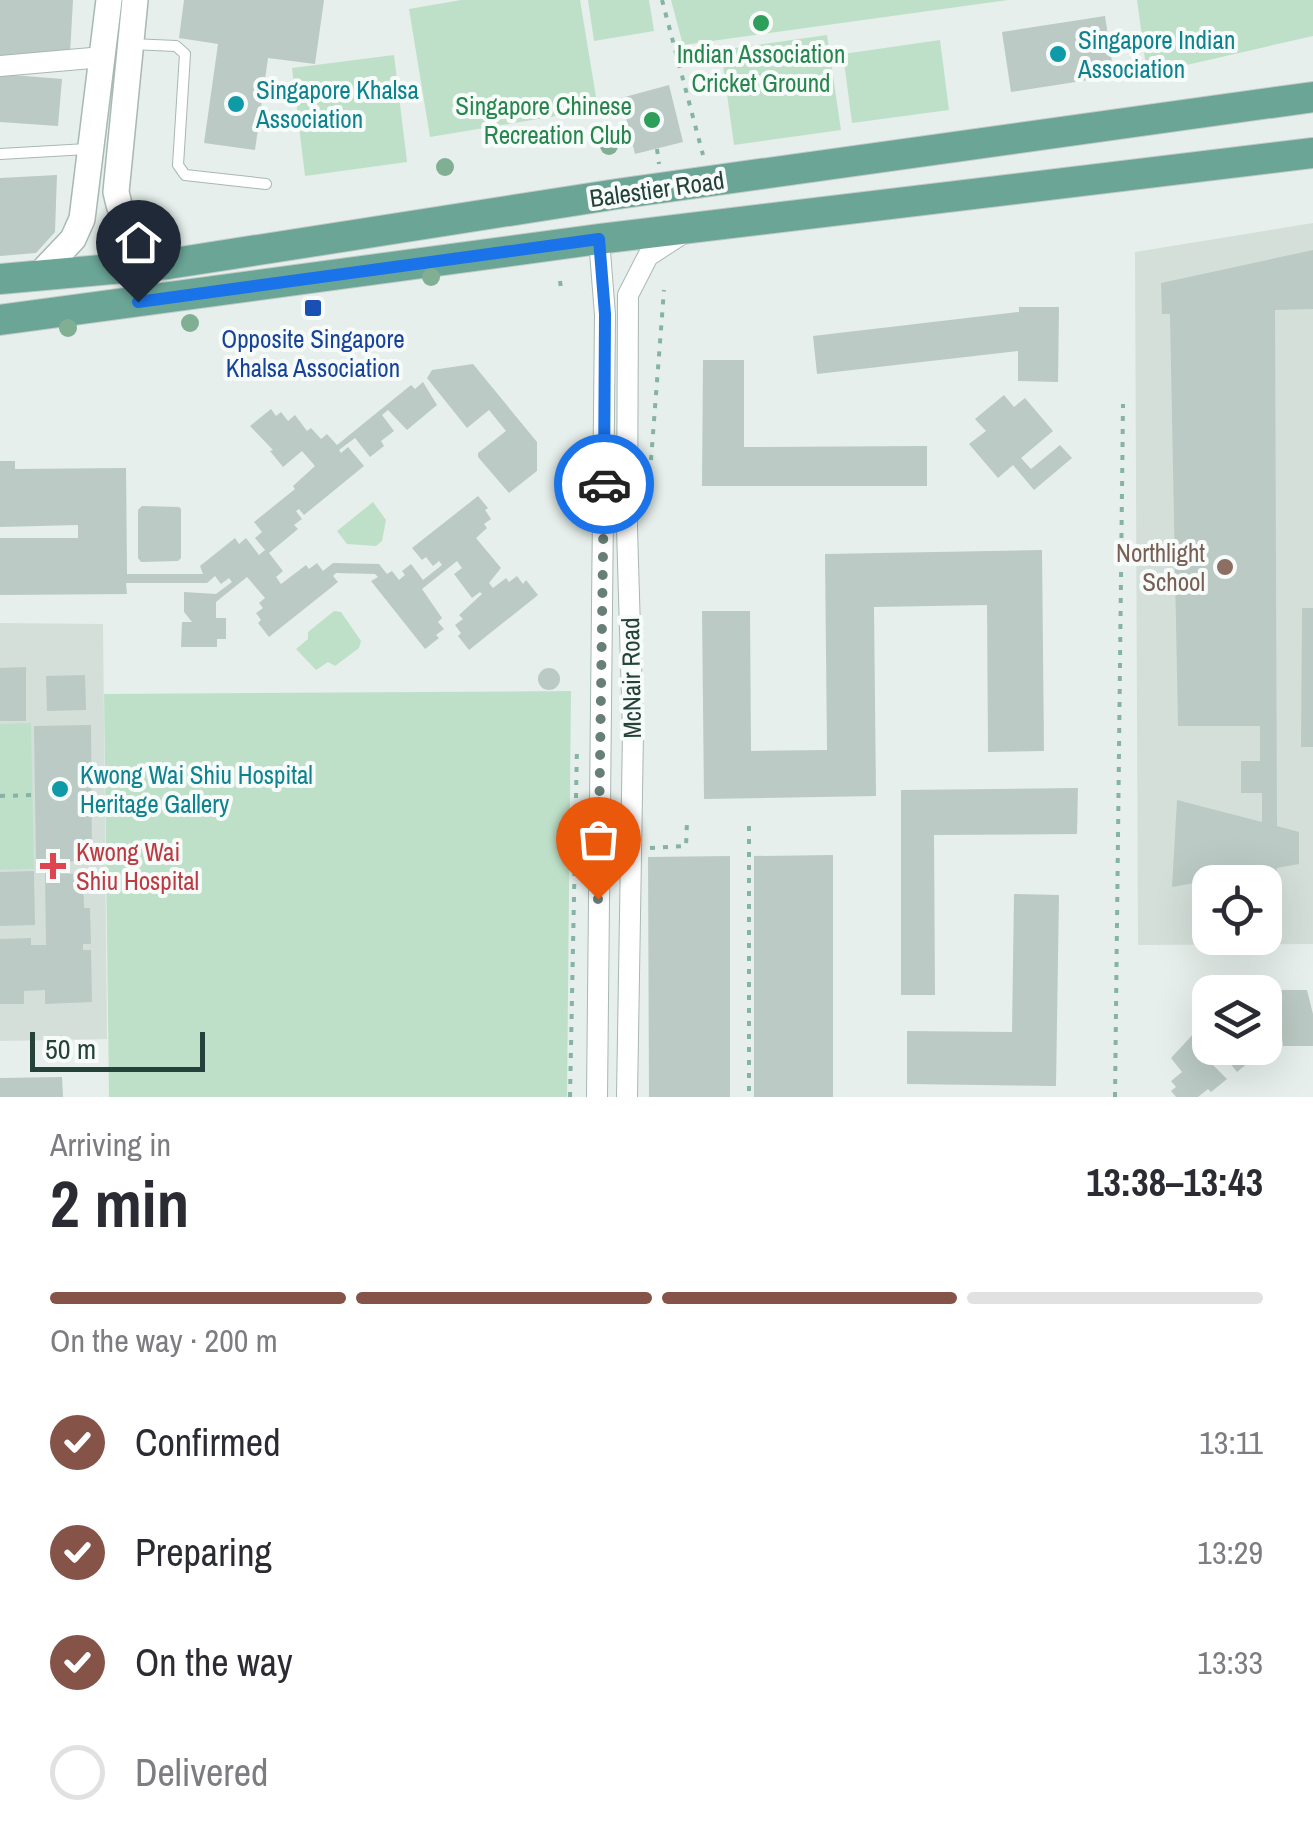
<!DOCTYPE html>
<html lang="en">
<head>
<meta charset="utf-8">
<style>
	:root { --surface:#fff; --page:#f7f7f7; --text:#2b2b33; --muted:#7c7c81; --line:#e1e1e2; --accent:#855347 }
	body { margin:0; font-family:"Archivo Narrow",sans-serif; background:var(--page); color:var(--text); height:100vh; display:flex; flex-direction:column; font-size:38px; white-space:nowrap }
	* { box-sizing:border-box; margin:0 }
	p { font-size:32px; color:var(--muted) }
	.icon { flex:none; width:55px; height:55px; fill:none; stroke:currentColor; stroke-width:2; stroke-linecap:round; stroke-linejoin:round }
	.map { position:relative; height:1097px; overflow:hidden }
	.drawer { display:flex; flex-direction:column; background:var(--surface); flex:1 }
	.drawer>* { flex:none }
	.buttons { position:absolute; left:1192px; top:865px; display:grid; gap:20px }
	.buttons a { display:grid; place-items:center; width:90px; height:90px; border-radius:20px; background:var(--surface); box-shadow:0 10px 40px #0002; font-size:50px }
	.scale { position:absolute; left:30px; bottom:25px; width:175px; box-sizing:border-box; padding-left:10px; border:5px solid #24423a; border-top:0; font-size:28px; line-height:35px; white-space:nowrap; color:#24423a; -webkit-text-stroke:8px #f7fbf9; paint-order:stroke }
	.pin { position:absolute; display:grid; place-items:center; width:85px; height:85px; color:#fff; margin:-102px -42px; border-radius:50% 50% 50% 0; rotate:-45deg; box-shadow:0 0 10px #0007 }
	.pin .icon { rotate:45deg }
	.courier { position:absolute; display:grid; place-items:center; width:100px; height:100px; margin:-50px; border:8px solid #1a73e8; border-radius:50%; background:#fff; color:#222; box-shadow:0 2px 12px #0007 }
	.head em { font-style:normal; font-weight:700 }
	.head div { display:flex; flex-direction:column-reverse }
	.head { display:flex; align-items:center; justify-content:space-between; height:170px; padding:0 50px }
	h1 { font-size:65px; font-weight:700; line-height:75px }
	.bar { display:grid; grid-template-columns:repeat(4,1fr); gap:15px 10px; align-content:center; height:120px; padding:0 50px }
	.bar i { height:12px; border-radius:8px; background:var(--line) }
	.bar .selected { background:var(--accent) }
	.bar p { grid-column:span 4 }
	ol { padding:0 50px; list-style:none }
	li { display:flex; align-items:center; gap:30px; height:110px }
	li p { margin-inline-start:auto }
	li .icon { padding:10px; border-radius:50%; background:var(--accent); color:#fff; stroke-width:4 }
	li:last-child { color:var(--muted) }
	li i { width:55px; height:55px; border:5px solid var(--line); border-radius:50% }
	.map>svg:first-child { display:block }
	.built { fill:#d4dfda; fill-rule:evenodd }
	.green { fill:#bfe0c8 }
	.building { fill:#bbcac4 }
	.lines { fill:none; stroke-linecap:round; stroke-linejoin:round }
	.service-casing { stroke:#a8b8b2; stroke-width:12 }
	.minor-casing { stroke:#a8b8b2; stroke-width:22 }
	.tertiary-casing { stroke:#a8b8b2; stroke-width:28 }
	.primary-casing { stroke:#c2cac8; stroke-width:32 }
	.path { stroke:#86b3a5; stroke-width:4; stroke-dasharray:5 8; stroke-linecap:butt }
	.service { stroke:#fff; stroke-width:10 }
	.minor { stroke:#fff; stroke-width:20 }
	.tertiary { stroke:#fff; stroke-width:25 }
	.primary { stroke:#6aa596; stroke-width:30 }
	.tree { fill:#80af93 }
	.done { stroke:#687f78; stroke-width:10; stroke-dasharray:0 18 }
	.route { stroke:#1a73e8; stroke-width:12 }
	.leisure-dot { fill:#2e9e5b; stroke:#f7fbf9; stroke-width:4 }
	.culture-dot { fill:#0f9aa8; stroke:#f7fbf9; stroke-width:4 }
	.transit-dot { fill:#1a4fb4; stroke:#f7fbf9; stroke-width:4 }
	.education-dot { fill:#8d6e63; stroke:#f7fbf9; stroke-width:4 }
	.health-dot { fill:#e0444e; stroke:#f7fbf9; stroke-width:4 }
	.labels { text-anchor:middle; stroke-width:8; stroke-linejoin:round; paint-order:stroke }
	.culture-label { font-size:25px; fill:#0d838f; stroke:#f7fbf9; text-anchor:start }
	.leisure-label { font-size:25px; fill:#27864d; stroke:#f7fbf9 }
	.street-label { font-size:25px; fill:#24423a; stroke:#f7fbf9 }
	.transit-label { font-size:25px; fill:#164399; stroke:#f7fbf9 }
	.education-label { font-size:25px; fill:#785e54; stroke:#f7fbf9; text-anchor:end }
	.health-label { font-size:25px; fill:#be3a42; stroke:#f7fbf9; text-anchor:start }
</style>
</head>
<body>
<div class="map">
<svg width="1313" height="1097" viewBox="0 0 1313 1097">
	<rect width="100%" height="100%" fill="#e6efeb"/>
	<path class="built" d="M1313,223V944L1138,945L1135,252ZM1210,882H1265V938H1210Z
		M0,623L103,624L107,1039L0,1041Z"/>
	<path class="green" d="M461,0H580L598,109L430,137L409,9Z
		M588,0H649L654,31L594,41Z
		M671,0H1008L683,45Z
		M1137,0H1313V36L1147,74Z
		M827,35L841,130L734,145L721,50Z
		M940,40L949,110L852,123L843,54Z
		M394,55L407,162L305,176L292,68Z
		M373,502L386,520L382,541L376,546L347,544L337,531Z
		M334,611L341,612L361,641L359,648L335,666L328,662L316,670L296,649L308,639V632Z
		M571,691L567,1097H109L104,694Z
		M31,723L34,869L0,870V724Z"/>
	<path class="building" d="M0,0H73L70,54L0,57Z
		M184,0H324L315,64L268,58L255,150L204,143L218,44L179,38Z
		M1105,16L1114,76L1011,92L1002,32Z
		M0,74L62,79L58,126L0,122Z
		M669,85L683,142L635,154L621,98Z
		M57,175L55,232L36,253L0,256V178Z
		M1313,250V309L1275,310L1277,826L1299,832V864L1277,868L1276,890L1265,891L1262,871L1172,887L1177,800L1262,822V793H1241V761H1260V726H1178L1170,314H1162L1161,283Z
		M1019,307H1059L1058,382L1018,381V351L817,374L813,336L1019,312Z
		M703,360H744V447L927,446V486H702Z
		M473,364L537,442V471L509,493L478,457V453L506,431L489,410L467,428L427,378L432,370Z
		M423,382L437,405L407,430L388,410L382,415L394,431L381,441L384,446L370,457L355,438L339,450L341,453L348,447L364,466L304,515L299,509L296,511L302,519L294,525L298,529L269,553L283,571L276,577L281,584L306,565L309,569L317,563L323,571L333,563L379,564L387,574L392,571L399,580L405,575L402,571L411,564L423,580L442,565L439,561L433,566L426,557L422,560L412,548L478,496L488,508L485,510L491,519L484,524L487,528L476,538L501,568L489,583L493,588L506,578L509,582L517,576L523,584L526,580L538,595L469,650L458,636L461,633L455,625L463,619L459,615L482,594L480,592L472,598L454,574L462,568L457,561L422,589L442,618L438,622L444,629L436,635L439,638L425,649L371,581L378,577L375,574L336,573L333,576L338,582L269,637L258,623L261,620L256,613L263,608L259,603L265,598L247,577L216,602V618H226V639H217V647H181L182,622H192L184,612V592L216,594L232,582L229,578L221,584L215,576L207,583H126L127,594L0,595V538H78V525L0,527V461H15V469L126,468L127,574H203L200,566L235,538L239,544L246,538L259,555L265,550L255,538L262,532L254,522L295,489L293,486L315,466L302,451L283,467L270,451L273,450L250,426L271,409L276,416L281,412L288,421L295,415L307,431L311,428L321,439L327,434L337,445L411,385L415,389Z
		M1004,395L1014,407L1025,398L1053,431L1021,458L1031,469L1060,445L1072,458L1034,490L1013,465L998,478L969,444L986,431L975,419Z
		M142,506L179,507L181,509V558L178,561L141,562L138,558V510Z
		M1042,550L1044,751L988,752L987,605L874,607L876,796L704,799L702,611H750L751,751L827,750L825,554Z
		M1302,608H1313V747H1301Z
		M26,667V721H0V668Z
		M538 679a11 11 0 1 1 22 0a11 11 0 1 1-22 0Z
		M85,675L86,710L47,711L46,676Z
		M91,725L92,861L36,862L34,726Z
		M1078,788L1077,834L934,835L935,995H901V790Z
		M833,855V1097H754V856Z
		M730,856V1097H649L648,857Z
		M34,871L35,925L0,926V872Z
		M45,873L83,874L84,908H90L91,944H83V950H91L92,1002L45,1004V990L24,991V1004H0V939L31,938V945H46Z
		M1014,894L1059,895L1056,1086L907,1084V1031L1012,1032Z
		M1276,990H1307L1313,1014V1046H1283L1280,1021H1265V1011L1273,1015Z
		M1196,1031L1209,1053L1216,1048H1266L1237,1072L1221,1052L1209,1061L1227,1079L1211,1092L1208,1089L1198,1097H1176L1171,1091L1176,1087L1171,1081L1182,1072L1171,1058Z
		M62,1077L63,1097H0V1078Z"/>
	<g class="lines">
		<g class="service-casing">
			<path id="service" d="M131,44L176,46L185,54L178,165L185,175L266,184
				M0,154L87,149"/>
		</g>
		<g class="minor-casing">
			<path id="minor" d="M0,66L103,57
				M597,1097L605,315L599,239
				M627,1097L633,733L627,528L628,295L648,256L685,232"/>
		</g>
		<g class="tertiary-casing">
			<path id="tertiary" d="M135,0L116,192C123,228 138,246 168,264
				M39,275L73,239L82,219L109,0"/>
		</g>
		<g class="primary-casing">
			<path id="primary" d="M0,279L168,264L617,194L1313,97
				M0,320L599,239L1313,153"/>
		</g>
		<path class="path" d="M662,0L703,155
			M657,149L659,164
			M560,281L561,288
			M651,460L664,290
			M0,796L35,795
			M749,826V1097
			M650,848L686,846L687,822
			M570,1097L577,747
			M1115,1097L1123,404"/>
		<use href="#service" class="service"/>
		<use href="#minor" class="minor"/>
		<use href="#tertiary" class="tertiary"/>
		<use href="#primary" class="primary"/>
	</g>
	<g class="tree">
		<circle cx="609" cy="146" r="9"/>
		<circle cx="445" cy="167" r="9"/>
		<circle cx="431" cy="277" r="9"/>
		<circle cx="190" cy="323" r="9"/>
		<circle cx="68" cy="328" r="9"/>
	</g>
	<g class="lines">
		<path class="done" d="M598,899L604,484"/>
		<path class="route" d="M138,302L599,239L605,314L604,484"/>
	</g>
	<g class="leisure-dot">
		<circle cx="761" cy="23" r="10"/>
		<circle cx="652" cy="120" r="10"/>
	</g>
	<g class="culture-dot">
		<circle cx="1058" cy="54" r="10"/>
		<circle cx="236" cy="104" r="10"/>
		<circle cx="60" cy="789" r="10"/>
	</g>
	<rect class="transit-dot" x="303" y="298" width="20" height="20" rx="5"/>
	<circle class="education-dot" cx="1225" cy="567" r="10"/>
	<path class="health-dot" d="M48 851h10v10h10v10h-10v10h-10v-10h-10v-10h10z"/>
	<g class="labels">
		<g class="culture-label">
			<text x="1078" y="49">Singapore Indian<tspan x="1078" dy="29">Association</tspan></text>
			<text x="256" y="99">Singapore Khalsa<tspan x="256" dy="29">Association</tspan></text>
			<text x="80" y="784">Kwong Wai Shiu Hospital<tspan x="80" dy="29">Heritage Gallery</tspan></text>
		</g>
		<g class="leisure-label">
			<text x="761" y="63">Indian Association<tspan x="761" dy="29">Cricket Ground</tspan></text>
			<text x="632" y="115" text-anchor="end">Singapore Chinese<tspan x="632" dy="29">Recreation Club</tspan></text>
		</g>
		<g class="street-label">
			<text transform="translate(657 189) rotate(-8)" y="9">Balestier Road</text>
			<text transform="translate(631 678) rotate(-91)" y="9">McNair Road</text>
		</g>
		<g class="transit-label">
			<text x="313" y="348">Opposite Singapore<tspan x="313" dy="29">Khalsa Association</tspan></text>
		</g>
		<g class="education-label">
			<text x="1205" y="562">Northlight<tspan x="1205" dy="29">School</tspan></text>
		</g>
		<g class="health-label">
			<text x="76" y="861">Kwong Wai<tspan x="76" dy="29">Shiu Hospital</tspan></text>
		</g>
	</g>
</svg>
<div class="buttons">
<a><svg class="icon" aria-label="locate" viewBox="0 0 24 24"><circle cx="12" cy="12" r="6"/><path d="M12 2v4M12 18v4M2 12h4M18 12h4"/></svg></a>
<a><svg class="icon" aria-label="layers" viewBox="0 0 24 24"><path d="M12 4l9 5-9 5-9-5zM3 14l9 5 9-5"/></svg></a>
</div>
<div class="scale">50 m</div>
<div class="pin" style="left:598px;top:899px;background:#ea580c"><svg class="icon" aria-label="bag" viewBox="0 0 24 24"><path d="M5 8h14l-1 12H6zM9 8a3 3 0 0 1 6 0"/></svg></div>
<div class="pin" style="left:138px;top:302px;background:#1f2937"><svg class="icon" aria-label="home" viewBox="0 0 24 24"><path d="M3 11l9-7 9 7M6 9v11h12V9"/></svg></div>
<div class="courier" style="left:604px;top:484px"><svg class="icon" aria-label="car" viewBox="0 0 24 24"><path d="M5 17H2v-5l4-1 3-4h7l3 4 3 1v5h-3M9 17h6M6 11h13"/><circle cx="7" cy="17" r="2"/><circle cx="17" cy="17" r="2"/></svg></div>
</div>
<section class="drawer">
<div class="head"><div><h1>2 min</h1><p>Arriving in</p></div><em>13:38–13:43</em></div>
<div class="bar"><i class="selected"></i><i class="selected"></i><i class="selected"></i><i></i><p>On the way · 200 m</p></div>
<ol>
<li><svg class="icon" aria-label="check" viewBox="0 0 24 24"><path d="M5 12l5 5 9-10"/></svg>Confirmed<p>13:11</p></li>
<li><svg class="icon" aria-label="check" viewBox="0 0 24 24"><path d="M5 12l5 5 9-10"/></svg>Preparing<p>13:29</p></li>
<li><svg class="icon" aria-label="check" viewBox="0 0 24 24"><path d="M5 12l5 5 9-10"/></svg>On the way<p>13:33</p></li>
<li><i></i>Delivered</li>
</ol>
</section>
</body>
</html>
